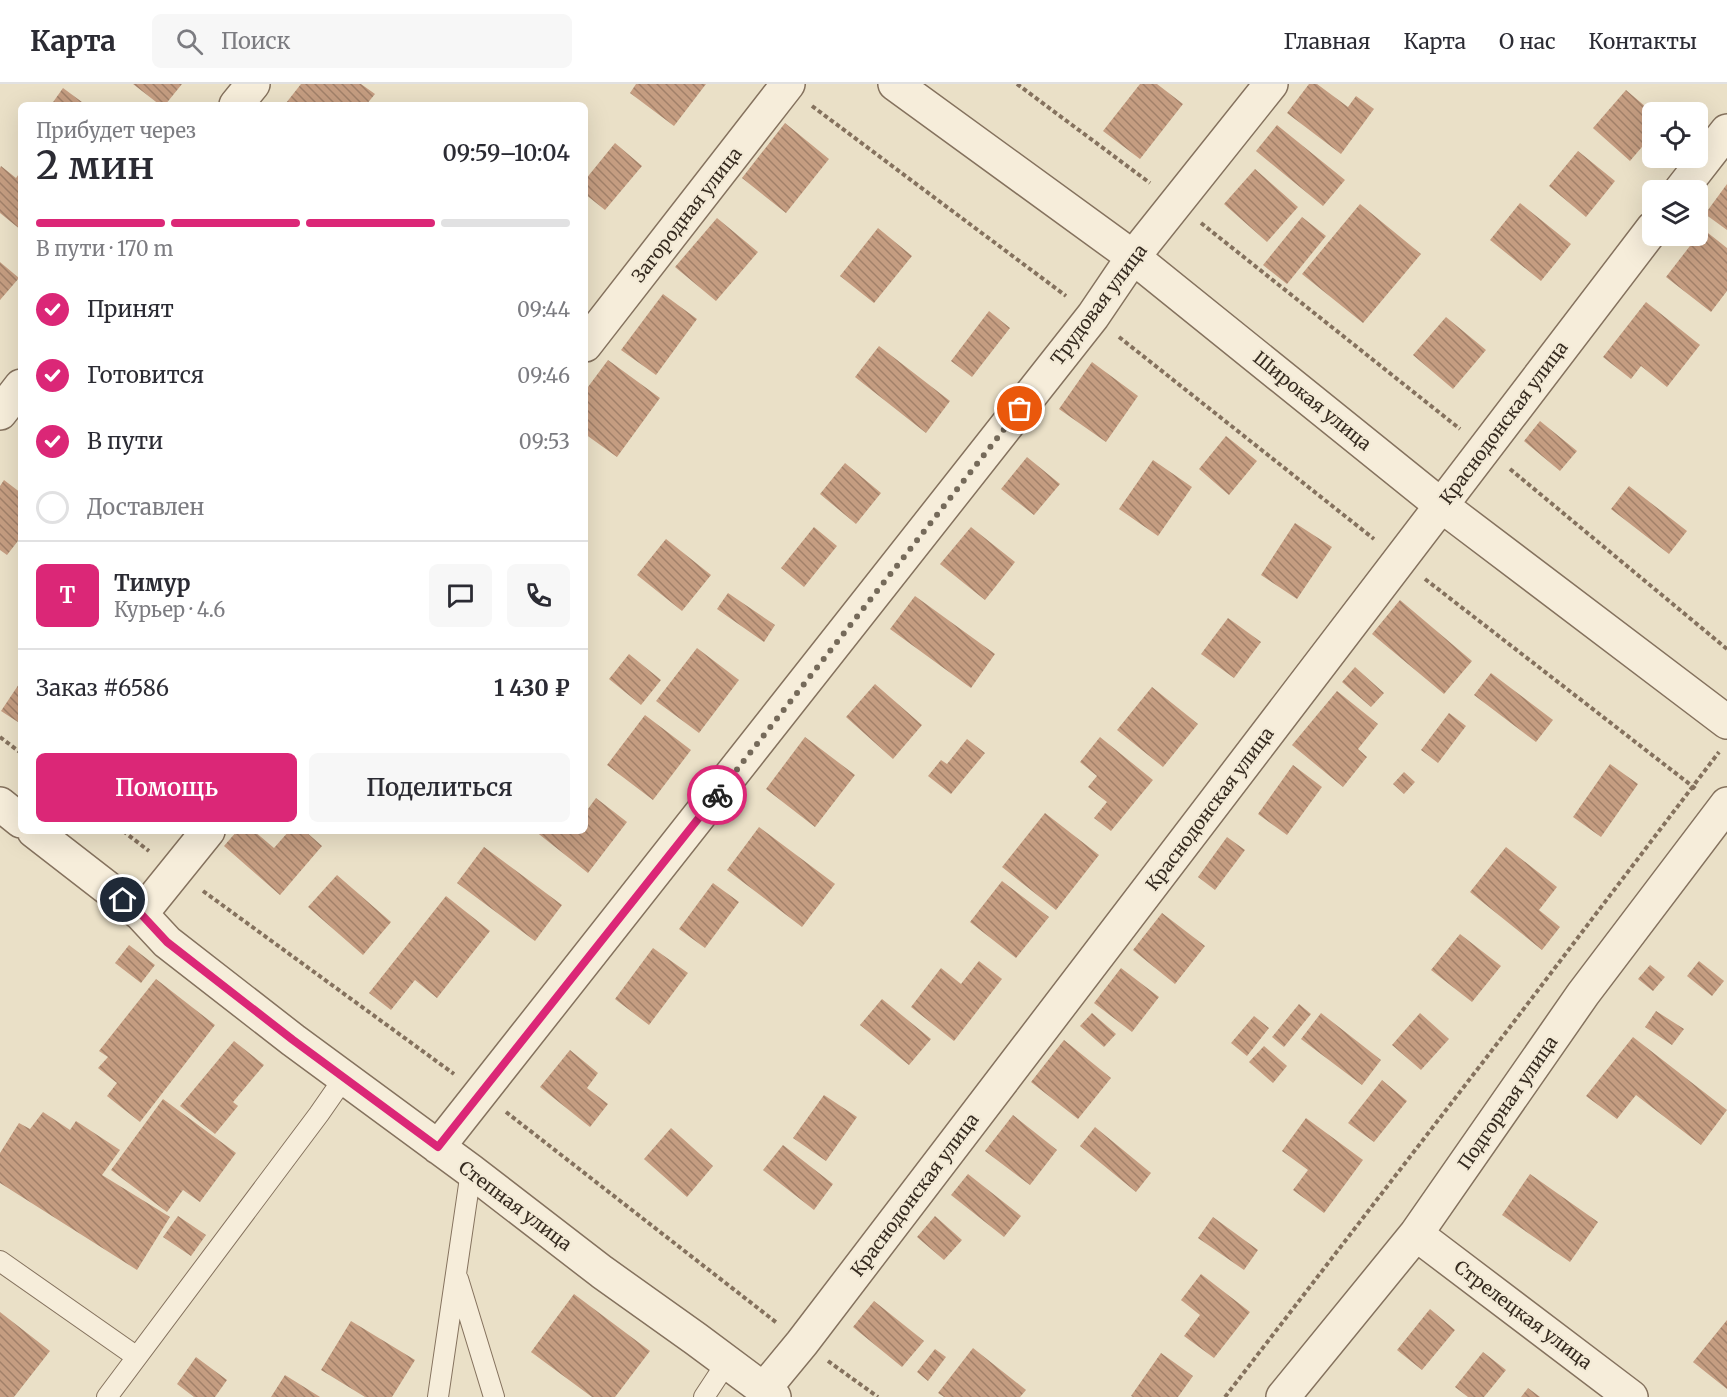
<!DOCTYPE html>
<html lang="ru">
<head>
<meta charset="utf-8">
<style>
	:root { --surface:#fff; --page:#f7f7f7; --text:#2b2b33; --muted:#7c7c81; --line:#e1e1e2; --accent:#db2777 }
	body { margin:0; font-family:Merriweather,serif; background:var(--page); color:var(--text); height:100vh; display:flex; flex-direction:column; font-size:22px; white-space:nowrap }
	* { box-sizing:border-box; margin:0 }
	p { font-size:20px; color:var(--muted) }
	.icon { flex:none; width:33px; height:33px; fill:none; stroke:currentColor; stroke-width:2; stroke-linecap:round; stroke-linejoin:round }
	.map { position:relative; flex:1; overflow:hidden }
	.drawer { position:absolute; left:18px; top:18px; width:570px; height:732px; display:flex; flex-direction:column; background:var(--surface); border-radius:9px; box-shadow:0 6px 24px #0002 }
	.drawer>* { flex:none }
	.tools { position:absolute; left:1642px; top:18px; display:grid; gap:12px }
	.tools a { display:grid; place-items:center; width:66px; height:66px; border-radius:9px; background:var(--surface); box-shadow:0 6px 24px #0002; font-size:30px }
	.pin { position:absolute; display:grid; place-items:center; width:51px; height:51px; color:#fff; margin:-26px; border:3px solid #fff; border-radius:50%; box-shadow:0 2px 6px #0007 }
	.courier { position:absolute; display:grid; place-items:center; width:60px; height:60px; margin:-30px; border:4px solid #db2777; border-radius:50%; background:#fff; color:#222; box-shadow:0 2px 8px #0007 }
	.overview em { font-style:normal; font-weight:600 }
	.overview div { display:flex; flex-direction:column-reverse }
	.overview { display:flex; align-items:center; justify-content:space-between; height:102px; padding:0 18px }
	h1 { font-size:39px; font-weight:600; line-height:45px }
	.bar { display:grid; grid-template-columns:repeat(4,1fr); gap:9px 6px; align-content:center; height:72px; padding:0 18px }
	.bar i { height:8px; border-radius:4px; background:var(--line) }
	.bar .on { background:var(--accent) }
	.bar p { grid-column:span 4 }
	.line { display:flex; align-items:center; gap:15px; padding:0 18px; border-top:2px solid var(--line) }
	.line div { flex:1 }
	.round { display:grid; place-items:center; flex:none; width:63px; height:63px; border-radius:9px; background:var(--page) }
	ol { padding:0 18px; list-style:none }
	li { display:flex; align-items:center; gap:18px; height:66px }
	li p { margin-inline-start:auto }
	li .icon { padding:6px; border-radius:50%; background:var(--accent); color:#fff; stroke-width:4 }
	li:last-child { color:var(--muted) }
	li i { width:33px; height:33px; border:3px solid var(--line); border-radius:50% }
	.primary-button { display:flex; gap:12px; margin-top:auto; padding:12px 18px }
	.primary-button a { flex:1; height:69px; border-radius:9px; background:var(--accent); color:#fff; font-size:24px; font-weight:600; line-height:69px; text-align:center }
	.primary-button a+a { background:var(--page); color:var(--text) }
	header { display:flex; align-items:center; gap:36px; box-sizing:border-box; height:84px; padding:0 30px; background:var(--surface); border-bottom:2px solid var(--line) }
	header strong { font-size:28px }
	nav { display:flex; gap:33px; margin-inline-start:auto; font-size:21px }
	.search { width:420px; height:54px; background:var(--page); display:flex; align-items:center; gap:15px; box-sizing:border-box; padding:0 21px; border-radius:9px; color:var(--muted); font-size:22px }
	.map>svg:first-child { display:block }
	.building { fill:url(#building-back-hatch) }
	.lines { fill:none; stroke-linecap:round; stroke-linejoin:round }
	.lane-casing { stroke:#85725e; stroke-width:22 }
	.street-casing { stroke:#85725e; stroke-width:36 }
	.path { stroke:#85725e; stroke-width:4; stroke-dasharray:4.5 3; stroke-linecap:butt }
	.lane { stroke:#f6edda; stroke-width:20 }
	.street { stroke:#f6edda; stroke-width:33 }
	.done { stroke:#756a5a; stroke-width:6; stroke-dasharray:0 10.8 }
	.route { stroke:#db2777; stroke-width:8 }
	.labels { text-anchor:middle; stroke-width:4.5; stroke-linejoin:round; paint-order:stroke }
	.street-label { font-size:18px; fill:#362b20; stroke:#f3ead6 }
</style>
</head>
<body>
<header>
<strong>Карта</strong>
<div class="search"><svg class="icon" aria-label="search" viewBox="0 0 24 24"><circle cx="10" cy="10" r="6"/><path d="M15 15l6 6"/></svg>Поиск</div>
<nav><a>Главная</a><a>Карта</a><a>О нас</a><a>Контакты</a></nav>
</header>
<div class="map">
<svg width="1727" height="1313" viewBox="0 0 1727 1313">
	<defs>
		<pattern id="building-back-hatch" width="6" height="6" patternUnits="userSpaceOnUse" patternTransform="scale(1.5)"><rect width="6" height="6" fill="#c59d81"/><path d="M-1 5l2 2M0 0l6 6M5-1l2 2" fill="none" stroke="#a18069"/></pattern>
	</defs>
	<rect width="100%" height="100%" fill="#eae0c7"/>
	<path class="building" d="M133,0H182L165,21H160Z
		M301,0H361L375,10L366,21H288L286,19Z
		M636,0H706L674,42L630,9Z
		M1140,0H1157L1183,20L1140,75L1103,47Z
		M1309,0H1317L1348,23L1356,12L1374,25L1341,70L1287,29Z
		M63,4L86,21H51Z
		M1626,6L1653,29V50L1630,77L1593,44Z
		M785,39L829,75L786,129L742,94Z
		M1277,41L1345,96L1323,122L1256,67Z
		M615,59L642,82L605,126L585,110V96Z
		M1578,67L1615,97L1586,133L1549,102Z
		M1,82L16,94L21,87V146L0,129V84Z
		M1255,85L1298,123L1267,158L1224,120Z
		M1727,100V146L1705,130Z
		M1520,119L1571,160L1541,197L1490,156Z
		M1360,120L1421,170L1363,239L1302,190Z
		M1302,133L1326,152L1287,200L1263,181Z
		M717,134L758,168L716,217L675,183Z
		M878,144L912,172L874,219L840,192Z
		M1703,145L1727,164V207L1711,228L1666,193Z
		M0,178L19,194L0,216Z
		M663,210L697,235L656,291L621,266Z
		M1646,218L1700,261L1667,303L1641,282L1631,295L1603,273Z
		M989,227L1010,244L972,293L951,277Z
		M1446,233L1486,266L1453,305L1413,271Z
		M879,262L950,317L926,349L855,293Z
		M608,276L660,314L617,373L585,350V307Z
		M1092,278L1138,312L1106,358L1059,325Z
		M1540,337L1577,367L1560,387L1524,357Z
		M1226,352L1257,377L1229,411L1199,385Z
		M1027,373L1060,400L1034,431L1001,405Z
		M1153,376L1192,403L1158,452L1119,425Z
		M845,379L881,409L856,440L820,410Z
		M4,396L21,409V453L7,471L0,466V402Z
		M1629,402L1687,447L1669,470L1611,425Z
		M1295,439L1332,463L1297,515L1261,491Z
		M814,443L837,462L804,503L781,484Z
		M971,443L1015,478L985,516L940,480Z
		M666,455L711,491L682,527L637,491Z
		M728,509L775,541L764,558L717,525Z
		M915,512L995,570L971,604L890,545Z
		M1400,516L1472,577L1444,610L1372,550Z
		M1228,534L1261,558L1234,594L1201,570Z
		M697,564L739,596L699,649L656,617Z
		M629,570L661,596L641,621L609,595Z
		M1355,583L1384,609L1371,623L1342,598Z
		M1491,589L1553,636L1536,658L1474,611Z
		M21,597V640L1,627Z
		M875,600L922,641L893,675L846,633Z
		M1152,603L1198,640L1163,683L1117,646Z
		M1337,607L1378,640L1358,665L1367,673L1343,703L1292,661Z
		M1449,629L1466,642L1438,679L1421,666Z
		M645,631L691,666L653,716L607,681Z
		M805,653L855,691L815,743L766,705Z
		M1100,653L1153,696L1111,747L1094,734L1107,718L1088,703L1097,692L1080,678Z
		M967,655L985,669L951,710L928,692L941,676L947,680Z
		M1610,680L1638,700L1601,753L1573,733Z
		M1293,681L1322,703L1287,751L1258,730Z
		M1404,688L1415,698L1404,710L1393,700Z
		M596,714L627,738L588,789L535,747H585V729Z
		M1045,729L1099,771L1056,826L1002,783Z
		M759,743L835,800L802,843L727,786Z
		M237,747H254L274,764L289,747H305L322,762L280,811L224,762Z
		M1227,753L1245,766L1215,806L1198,793Z
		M484,763L562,821L535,857L457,799Z
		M1506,763L1557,803L1539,826L1560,843L1542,866L1470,808Z
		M337,791L391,838L363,871L308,823Z
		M1002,797L1049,833L1016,874L970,838Z
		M713,799L739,818L705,864L679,845Z
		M446,812L490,847L437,914L415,896L391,926L369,909Z
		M1162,829L1205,862L1175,900L1133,866Z
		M1460,850L1501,882L1472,918L1431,886Z
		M129,861L155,881L141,899L115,879Z
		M653,864L688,889L649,941L615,915Z
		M979,877L1002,895L954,957L911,923L941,884L961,900Z
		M1699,877L1724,897L1712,912L1687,892Z
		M1650,881L1665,893L1653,907L1638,895Z
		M1121,884L1159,913L1132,948L1094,919Z
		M156,895L215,941L140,1038L107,1012L117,999L98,984L108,973L99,967Z
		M882,915L931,955L909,981L860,941Z
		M1299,920L1311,930L1284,963L1272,953Z
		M1656,927L1684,945L1672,961L1645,943Z
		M1092,929L1116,950L1104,963L1080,942Z
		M1321,929L1381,976L1362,1001L1301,955Z
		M1420,929L1449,955L1421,986L1392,961Z
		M1254,932L1269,944L1247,972L1231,959Z
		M1633,953L1727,1026L1701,1061L1636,1011L1617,1035L1586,1012Z
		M1064,956L1111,994L1078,1035L1031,998Z
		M234,957L264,981L233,1018L238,1022L215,1050L180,1022Z
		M1264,962L1287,982L1273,999L1249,978Z
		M570,966L598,989L587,1004L608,1020L590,1043L540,1003Z
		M1382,996L1407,1017L1374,1058L1348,1039Z
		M824,1011L857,1033L826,1077L793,1054Z
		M163,1015L236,1069L200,1118L183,1106L167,1128L111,1086Z
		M43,1028L70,1046L76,1037L120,1066L102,1091L170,1133L137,1186L0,1099V1069L19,1039L30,1045Z
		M1013,1031L1057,1066L1030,1101L985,1067Z
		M1306,1034L1363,1076L1324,1129L1293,1106L1308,1086L1282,1067Z
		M1095,1043L1151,1089L1136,1108L1080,1062Z
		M671,1044L713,1082L687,1113L644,1075Z
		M783,1061L833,1100L814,1126L763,1086Z
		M968,1090L1021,1132L1004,1153L951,1111Z
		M1530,1090L1598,1138L1570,1178L1502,1131Z
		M178,1132L206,1151L191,1172L163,1153Z
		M935,1132L962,1156L944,1176L917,1153Z
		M1213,1133L1258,1166L1244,1186L1198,1154Z
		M1201,1190L1250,1228L1214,1274L1184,1252L1200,1231L1181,1216Z
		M574,1210L650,1267L615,1313H592L531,1268Z
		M874,1217L924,1257L902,1283L853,1243Z
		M1430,1225L1455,1246L1422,1286L1397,1266Z
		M0,1228L50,1267L14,1313H0Z
		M1727,1236V1305L1693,1278Z
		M351,1237L415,1276L392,1313H365L321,1286Z
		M973,1264L1026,1306L1020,1313H944L938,1309Z
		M935,1265L946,1273L928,1297L917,1288Z
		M1483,1268L1506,1286L1484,1313H1468L1455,1303Z
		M1161,1269L1193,1292L1178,1313H1133L1131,1312Z
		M196,1273L227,1296L215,1313H194L177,1300Z
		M285,1291L320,1313H271Z
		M1528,1304L1540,1313H1521Z"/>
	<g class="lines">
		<g class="lane-casing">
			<path id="lane" d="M0,1177L137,1273
				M458,1195L494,1313
				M107,1313L319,1030L344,994
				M438,1313L471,1087
				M704,1313L727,1278"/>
		</g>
		<g class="street-casing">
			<path id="street" d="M895,0L1133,173L1442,422L1727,638
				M236,21L253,0
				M1681,106L1727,47
				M585,261L788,0
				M0,329L21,302
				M0,720L21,737
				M34,747L141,830L167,858L293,956L471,1087L602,1188L696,1255L774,1313
				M141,830L208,747
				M438,1063L1093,232L1133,173L1271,0
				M1416,1150L1631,1313
				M764,1305L802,1259L1653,144
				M1283,1313L1416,1150L1583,910L1727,720"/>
		</g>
		<path class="path" d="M1017,0L1150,99
			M812,22L1066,212
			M1201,139L1460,345
			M1119,253L1374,455
			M1510,385L1727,565
			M1425,495L1696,705
			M0,653L21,669
			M123,747L149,767
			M203,807L454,990
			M506,1028L777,1239
			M828,1277L878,1313
			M1225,1313L1513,939L1719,668"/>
		<use href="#lane" class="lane"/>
		<use href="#street" class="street"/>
	</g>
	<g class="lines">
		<path class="done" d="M717,711L1020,325"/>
		<path class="route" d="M123,816L141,830L167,858L293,956L438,1063L717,711"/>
	</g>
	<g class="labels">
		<g class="street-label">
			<text transform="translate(687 131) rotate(-52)" y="6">Загородная улица</text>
			<text transform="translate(1099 221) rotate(-53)" y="6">Трудовая улица</text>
			<text transform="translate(1312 317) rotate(39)" y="6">Широкая улица</text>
			<text transform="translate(1504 339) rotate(-53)" y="6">Краснодонская улица</text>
			<text transform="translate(1210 725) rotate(-53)" y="6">Краснодонская улица</text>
			<text transform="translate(1508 1019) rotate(-55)" y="6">Подгорная улица</text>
			<text transform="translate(915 1111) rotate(-53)" y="6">Краснодонская улица</text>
			<text transform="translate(515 1122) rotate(37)" y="6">Степная улица</text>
			<text transform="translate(1523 1231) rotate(37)" y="6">Стрелецкая улица</text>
		</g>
	</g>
</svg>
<div class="tools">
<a><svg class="icon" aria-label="locate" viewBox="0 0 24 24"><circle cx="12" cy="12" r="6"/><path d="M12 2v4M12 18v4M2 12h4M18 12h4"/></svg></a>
<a><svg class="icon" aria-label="layers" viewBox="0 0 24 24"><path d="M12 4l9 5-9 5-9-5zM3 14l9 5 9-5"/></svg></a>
</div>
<div class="pin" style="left:1020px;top:325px;background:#ea580c"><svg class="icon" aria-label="bag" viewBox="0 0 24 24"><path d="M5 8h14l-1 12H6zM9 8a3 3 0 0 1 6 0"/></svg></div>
<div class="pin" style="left:123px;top:816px;background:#1f2937"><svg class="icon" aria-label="home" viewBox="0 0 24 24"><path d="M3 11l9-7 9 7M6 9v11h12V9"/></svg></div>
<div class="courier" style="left:717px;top:711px"><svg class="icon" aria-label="bike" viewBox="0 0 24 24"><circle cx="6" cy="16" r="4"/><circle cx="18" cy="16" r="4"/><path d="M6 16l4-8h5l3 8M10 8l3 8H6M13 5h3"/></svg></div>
<section class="drawer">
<div class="overview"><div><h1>2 мин</h1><p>Прибудет через</p></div><em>09:59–10:04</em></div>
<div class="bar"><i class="on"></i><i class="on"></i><i class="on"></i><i></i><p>В пути · 170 m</p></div>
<ol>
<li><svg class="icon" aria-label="check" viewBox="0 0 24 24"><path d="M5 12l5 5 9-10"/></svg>Принят<p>09:44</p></li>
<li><svg class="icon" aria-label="check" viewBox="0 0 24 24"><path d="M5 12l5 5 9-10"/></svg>Готовится<p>09:46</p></li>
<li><svg class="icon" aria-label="check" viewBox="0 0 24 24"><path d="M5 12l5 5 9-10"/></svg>В пути<p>09:53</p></li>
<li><i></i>Доставлен</li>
</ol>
<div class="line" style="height:108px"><b class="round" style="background:var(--accent);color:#fff">Т</b><div><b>Тимур</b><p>Курьер · 4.6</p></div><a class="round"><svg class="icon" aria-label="chat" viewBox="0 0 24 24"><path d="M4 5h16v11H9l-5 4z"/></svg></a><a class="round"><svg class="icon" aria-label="phone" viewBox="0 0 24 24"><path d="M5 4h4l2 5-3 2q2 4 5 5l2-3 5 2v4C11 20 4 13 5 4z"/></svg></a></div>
<div class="line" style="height:78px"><div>Заказ #6586</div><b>1 430 ₽</b></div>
<div class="primary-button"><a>Помощь</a><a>Поделиться</a></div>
</section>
</div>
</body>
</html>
